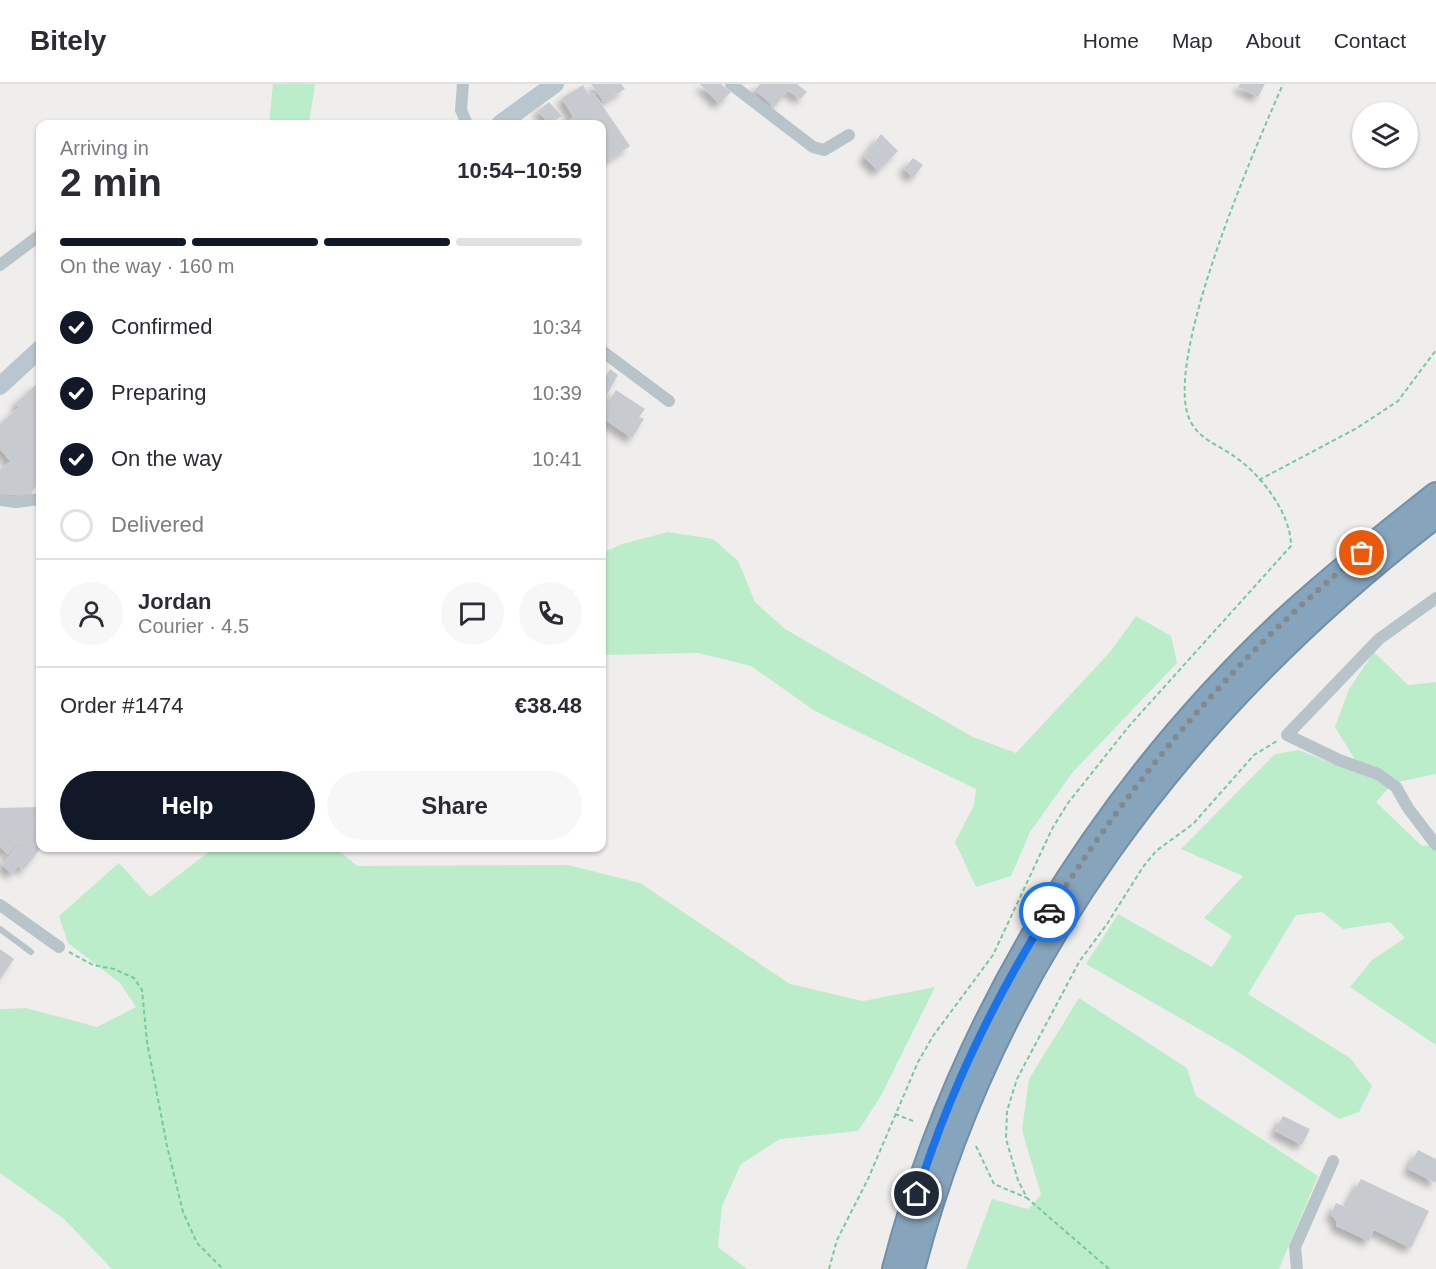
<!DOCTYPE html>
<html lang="en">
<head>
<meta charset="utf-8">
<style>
	:root { --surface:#fff; --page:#f7f7f7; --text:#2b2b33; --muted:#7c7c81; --line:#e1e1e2; --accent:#111827 }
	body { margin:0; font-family:Arial,sans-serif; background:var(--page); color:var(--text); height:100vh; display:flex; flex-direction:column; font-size:22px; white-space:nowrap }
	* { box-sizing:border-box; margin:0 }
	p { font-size:20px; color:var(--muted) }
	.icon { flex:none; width:33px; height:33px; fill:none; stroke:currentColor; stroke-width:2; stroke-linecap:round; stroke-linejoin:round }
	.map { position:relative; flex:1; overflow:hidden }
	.sheet { position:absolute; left:36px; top:36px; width:570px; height:732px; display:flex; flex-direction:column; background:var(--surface); border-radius:12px; box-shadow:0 2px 4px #0004 }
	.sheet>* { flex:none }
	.buttons { position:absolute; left:1352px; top:18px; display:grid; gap:12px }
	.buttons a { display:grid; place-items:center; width:66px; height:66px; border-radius:50%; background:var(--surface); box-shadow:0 2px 4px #0004; font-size:30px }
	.pin { position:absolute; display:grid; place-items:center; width:51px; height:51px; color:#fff; margin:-26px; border:3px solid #fff; border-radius:50%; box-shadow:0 2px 6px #0007 }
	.courier { position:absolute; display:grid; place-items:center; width:60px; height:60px; margin:-30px; border:4px solid #1a73e8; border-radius:50%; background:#fff; color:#222; box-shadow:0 2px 8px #0007 }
	.overview em { font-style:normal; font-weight:700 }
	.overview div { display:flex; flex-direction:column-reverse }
	.overview { display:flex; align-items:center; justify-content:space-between; height:102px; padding:0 24px }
	h1 { font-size:39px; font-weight:700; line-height:45px }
	.bar { display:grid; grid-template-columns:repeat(4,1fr); gap:9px 6px; align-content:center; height:72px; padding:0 24px }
	.bar i { height:8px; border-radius:4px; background:var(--line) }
	.bar .active { background:var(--accent) }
	.bar p { grid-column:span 4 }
	.line { display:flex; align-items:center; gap:15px; padding:0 24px; border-top:2px solid var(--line) }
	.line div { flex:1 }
	.round { display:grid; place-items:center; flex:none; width:63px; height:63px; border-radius:32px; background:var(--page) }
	ol { padding:0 24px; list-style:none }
	li { display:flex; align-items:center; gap:18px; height:66px }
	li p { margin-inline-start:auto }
	li .icon { padding:6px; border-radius:50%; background:var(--accent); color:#fff; stroke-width:4 }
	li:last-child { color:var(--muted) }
	li i { width:33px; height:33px; border:3px solid var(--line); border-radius:50% }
	.action { display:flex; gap:12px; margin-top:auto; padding:12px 24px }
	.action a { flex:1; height:69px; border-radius:36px; background:var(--accent); color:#fff; font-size:24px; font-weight:700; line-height:69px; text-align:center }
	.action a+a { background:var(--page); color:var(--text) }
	header { display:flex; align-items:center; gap:36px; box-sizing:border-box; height:84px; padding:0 30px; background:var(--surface); border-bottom:2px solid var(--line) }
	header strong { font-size:28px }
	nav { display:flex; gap:33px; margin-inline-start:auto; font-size:21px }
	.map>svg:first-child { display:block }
	.green { fill:#bcedcb }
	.building { fill:#c7cbd0; filter:url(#shadow) }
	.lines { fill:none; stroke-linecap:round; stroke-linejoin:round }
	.highway-casing { stroke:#7190a7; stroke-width:26 }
	.path { stroke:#75ca99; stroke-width:2; stroke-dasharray:4.5 3; stroke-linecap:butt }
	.lane { stroke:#b9c3ca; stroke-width:6 }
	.street { stroke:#b9c3ca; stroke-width:12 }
	.secondary { stroke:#b9c6cf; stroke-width:18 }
	.highway { stroke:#86a4bc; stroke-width:22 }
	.done { stroke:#82888d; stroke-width:6; stroke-dasharray:0 10.8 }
	.route { stroke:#1a73e8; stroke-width:8 }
</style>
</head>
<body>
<header>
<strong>Bitely</strong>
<nav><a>Home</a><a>Map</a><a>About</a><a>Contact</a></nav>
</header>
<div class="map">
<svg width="1436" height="1185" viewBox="0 0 1436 1185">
	<defs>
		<filter id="shadow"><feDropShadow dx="-5.5" dy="5.5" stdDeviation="3" flood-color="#0004"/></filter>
	</defs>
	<rect width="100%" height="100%" fill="#f0eded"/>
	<path class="green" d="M273,0H315L309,40H269Z
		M668,448L713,455L738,477L755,518L785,545L973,653L1016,669L1110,568L1136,532L1171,552L1177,579L1073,688L1030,748L1011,792L976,803L955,758L974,721L976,705L815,627L751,582L698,569L602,571V469L622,460Z
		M1374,568L1408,601L1436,598V690L1393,699L1376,718L1422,762L1436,760V961L1350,903L1372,876L1405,854L1390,838L1343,845L1322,828L1296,831L1248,910L1350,974L1372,1002L1359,1028L1339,1035L1237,967L1086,880L1118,830L1212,883L1232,852L1204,834L1243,792L1181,765L1275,670L1299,666L1339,682L1354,674L1335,643L1349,605Z
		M214,764H336L357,782L568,781L640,799L790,900L863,917L935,903L881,1012L858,1047L780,1055L741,1080L722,1122L718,1163L747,1185H112L64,1135L0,1089V925L26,924L97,943L136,923L120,899L68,859L59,832L119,779L150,813Z
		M1079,914L1187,984L1196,1012L1318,1092L1279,1185H966L992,1115L1028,1125L1041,1111L1022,1046L1029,995Z"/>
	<path class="building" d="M591,0H621L625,5L604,18Z
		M700,0H721L731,8L719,20Z
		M760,0H797L807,8L800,15L788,6L774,23L755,6Z
		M1240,0H1265L1258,13L1238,3Z
		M583,1L589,11L594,9L630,62L602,80V40H565L573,33L562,14Z
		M549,18L562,32L549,40L538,27Z
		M881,50L898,67L878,87L864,73Z
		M913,74L923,81L913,94L904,85Z
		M610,285L618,291L602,319V299Z
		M40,297V395L30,412L0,410V386L10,377L0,365V340L19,323L16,319Z
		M616,306L645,325L639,333L644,335L632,354L602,334V328Z
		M38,723L40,725V733L8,770L0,763V724Z
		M40,733V765L23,786L18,782L12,790L2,781Z
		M0,865L14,875L0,895Z
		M1283,1032L1310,1045L1302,1061L1275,1047Z
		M1418,1066L1436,1075V1099L1408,1085Z
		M1361,1095L1429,1127L1411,1164L1374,1146L1369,1157L1336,1142L1337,1138L1331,1130L1336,1119L1346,1123Z"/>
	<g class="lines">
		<g class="highway-casing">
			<path id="highway" d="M894,1185C957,941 1099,709 1283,537C1332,492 1384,451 1436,410
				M913,1185C993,876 1185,625 1436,432"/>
		</g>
		<path class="path" d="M1259,396L1357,344L1398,317L1436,266
			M69,868L93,881L114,885L134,894L142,906L147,958L167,1062L183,1128L197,1159L223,1185
			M895,1030L913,1037
			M976,1062L994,1100L1027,1114
			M829,1185L837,1156L868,1095L918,978L933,952L993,871L1052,745L1068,719L1130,641L1291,462C1291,428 1259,388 1231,370C1217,361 1201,355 1192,340C1157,286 1257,60 1283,0
			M1109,1185L1027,1114L1018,1096L1006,1055L1007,1027L1017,995L1079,878L1107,840L1143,783L1156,767L1193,740L1254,671L1277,657"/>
		<path class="lane" d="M0,845L31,868"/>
		<path class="street" d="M463,0L461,26L467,40
			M731,0L813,63L824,66L849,51
			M0,181L40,151
			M602,267L669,317
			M0,416L16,418L40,415
			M1436,514L1379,555L1287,651L1339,676L1378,690L1396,703L1408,724L1436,761
			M0,821L59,863
			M1297,1185L1295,1163L1333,1077"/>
		<path class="secondary" d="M500,40L555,0
			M0,302L40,265"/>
		<use href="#highway" class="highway"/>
	</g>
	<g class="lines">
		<path class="done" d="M1049,828C1135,692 1237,570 1362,469"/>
		<path class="route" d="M917,1110C948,1011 994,915 1049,828"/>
	</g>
</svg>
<div class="buttons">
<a><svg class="icon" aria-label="layers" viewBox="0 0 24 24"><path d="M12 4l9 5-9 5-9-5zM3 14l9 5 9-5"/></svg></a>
</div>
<div class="pin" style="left:1362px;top:469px;background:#ea580c"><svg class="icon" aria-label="bag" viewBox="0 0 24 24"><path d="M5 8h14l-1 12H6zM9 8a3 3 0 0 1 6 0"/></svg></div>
<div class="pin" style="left:917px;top:1110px;background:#1f2937"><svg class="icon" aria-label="home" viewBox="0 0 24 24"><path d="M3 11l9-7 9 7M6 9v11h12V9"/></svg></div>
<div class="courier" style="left:1049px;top:828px"><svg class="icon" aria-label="car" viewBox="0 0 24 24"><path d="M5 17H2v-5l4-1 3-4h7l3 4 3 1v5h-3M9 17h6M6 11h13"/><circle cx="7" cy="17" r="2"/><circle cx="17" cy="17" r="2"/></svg></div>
<section class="sheet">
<div class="overview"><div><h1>2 min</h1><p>Arriving in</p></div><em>10:54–10:59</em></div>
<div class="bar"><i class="active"></i><i class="active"></i><i class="active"></i><i></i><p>On the way · 160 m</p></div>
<ol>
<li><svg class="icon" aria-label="check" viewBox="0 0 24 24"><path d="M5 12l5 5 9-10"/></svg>Confirmed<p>10:34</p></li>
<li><svg class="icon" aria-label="check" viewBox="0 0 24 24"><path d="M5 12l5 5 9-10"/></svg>Preparing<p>10:39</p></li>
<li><svg class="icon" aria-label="check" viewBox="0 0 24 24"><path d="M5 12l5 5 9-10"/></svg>On the way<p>10:41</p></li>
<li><i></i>Delivered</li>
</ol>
<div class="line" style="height:108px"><a class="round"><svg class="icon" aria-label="person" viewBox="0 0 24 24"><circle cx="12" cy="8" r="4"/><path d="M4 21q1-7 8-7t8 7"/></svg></a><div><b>Jordan</b><p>Courier · 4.5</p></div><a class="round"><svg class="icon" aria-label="chat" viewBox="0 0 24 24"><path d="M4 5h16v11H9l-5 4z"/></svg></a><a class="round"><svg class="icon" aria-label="phone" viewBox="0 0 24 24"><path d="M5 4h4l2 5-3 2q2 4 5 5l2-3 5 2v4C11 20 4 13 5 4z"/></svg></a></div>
<div class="line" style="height:78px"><div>Order #1474</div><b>€38.48</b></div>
<div class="action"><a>Help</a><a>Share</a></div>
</section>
</div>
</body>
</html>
